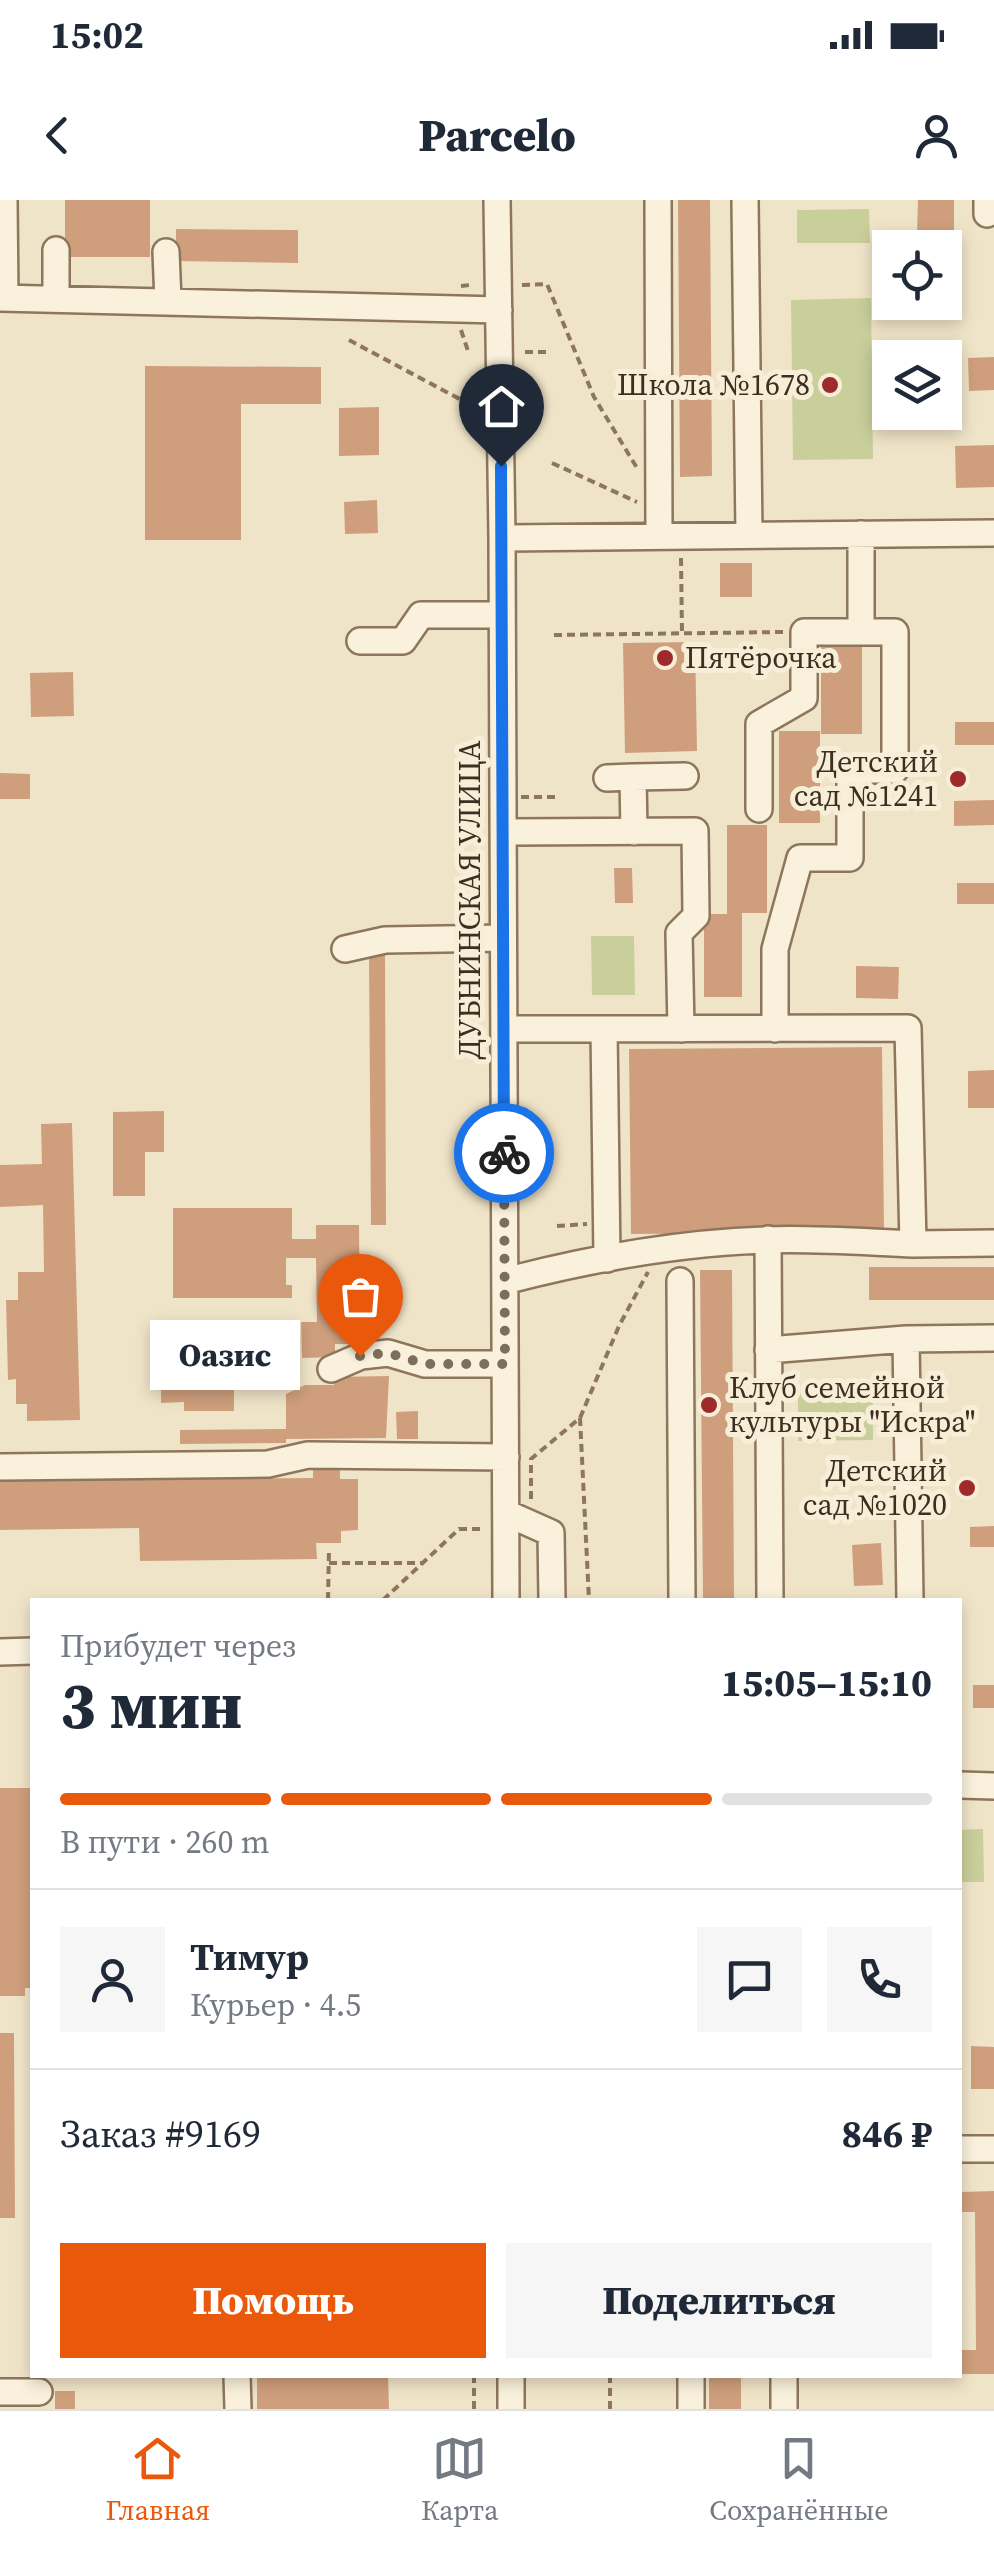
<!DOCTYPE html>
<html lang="ru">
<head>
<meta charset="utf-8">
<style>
	:root { --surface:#fff; --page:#f6f6f7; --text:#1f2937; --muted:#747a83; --line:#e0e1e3; --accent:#ea580c }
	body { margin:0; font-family:"Source Serif 4",serif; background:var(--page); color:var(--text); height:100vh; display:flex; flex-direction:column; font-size:38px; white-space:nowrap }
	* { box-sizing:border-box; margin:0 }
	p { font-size:32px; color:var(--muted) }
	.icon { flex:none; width:55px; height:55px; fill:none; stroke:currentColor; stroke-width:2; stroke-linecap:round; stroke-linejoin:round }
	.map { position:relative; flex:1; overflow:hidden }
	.sheet { position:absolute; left:30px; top:1398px; width:932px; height:780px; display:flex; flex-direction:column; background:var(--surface); border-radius:0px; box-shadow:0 5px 15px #0003 }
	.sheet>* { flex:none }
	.tools { position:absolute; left:872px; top:30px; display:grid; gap:20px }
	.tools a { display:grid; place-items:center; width:90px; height:90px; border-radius:0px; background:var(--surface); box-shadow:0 5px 15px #0003; font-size:50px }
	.pin { position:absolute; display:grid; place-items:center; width:85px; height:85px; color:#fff; margin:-102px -42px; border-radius:50% 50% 50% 0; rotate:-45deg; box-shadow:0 0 10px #0007 }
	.pin .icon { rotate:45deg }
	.courier { position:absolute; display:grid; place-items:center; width:100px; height:100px; margin:-50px; border:8px solid #1a73e8; border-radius:50%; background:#fff; color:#222; box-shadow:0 2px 12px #0007 }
	.bubble { position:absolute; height:70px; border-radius:0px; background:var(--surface); box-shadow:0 5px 15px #0003; font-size:32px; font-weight:800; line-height:70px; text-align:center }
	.headline em { font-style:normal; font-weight:800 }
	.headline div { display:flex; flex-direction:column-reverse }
	.headline { display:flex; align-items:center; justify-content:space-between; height:170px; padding:0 30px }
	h1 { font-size:65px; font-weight:800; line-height:75px }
	.bar { display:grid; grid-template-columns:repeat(4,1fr); gap:15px 10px; align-content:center; height:120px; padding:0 30px }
	.bar i { height:12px; border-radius:8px; background:var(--line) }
	.bar .on { background:var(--accent) }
	.bar p { grid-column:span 4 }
	.line { display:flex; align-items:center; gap:25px; padding:0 30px; border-top:2px solid var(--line) }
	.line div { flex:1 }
	.round { display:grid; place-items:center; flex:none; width:105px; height:105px; border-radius:0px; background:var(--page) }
	.action { display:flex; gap:20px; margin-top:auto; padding:20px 30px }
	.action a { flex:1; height:115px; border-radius:0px; background:var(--accent); color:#fff; font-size:40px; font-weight:800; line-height:115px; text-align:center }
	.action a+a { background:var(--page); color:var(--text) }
	.status { display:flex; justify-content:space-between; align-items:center; height:70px; padding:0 50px; background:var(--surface); direction:ltr }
	.status svg { height:28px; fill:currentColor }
	header { display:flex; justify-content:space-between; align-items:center; height:130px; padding:0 30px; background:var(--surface); font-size:45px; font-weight:800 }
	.tab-bar { display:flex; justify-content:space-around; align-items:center; height:140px; border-top:2px solid var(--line); background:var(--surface); font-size:28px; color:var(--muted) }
	.tab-bar a { display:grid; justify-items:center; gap:5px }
	.tab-bar .on { color:var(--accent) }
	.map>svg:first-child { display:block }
	.green { fill:#c9cf9b }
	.building { fill:#cf9f7d }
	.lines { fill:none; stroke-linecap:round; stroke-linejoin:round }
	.minor-casing { stroke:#8d765c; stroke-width:30 }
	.path { stroke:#8d765c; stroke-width:4; stroke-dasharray:8 5; stroke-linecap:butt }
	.minor { stroke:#faf1dc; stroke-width:25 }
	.done { stroke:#7c6e5b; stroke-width:10; stroke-dasharray:0 18 }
	.route { stroke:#1a73e8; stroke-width:12 }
	.poi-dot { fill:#9e2a2b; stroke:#f7eed8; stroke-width:4 }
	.labels { text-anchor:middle; stroke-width:10; stroke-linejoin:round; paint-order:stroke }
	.poi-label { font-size:30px; fill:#3d2e20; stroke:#f7eed8; text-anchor:end }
	.street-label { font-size:30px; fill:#3d2e20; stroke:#f7eed8 }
</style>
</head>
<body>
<div class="status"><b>15:02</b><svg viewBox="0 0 49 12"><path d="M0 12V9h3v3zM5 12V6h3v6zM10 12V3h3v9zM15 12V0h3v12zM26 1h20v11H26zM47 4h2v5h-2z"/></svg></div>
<header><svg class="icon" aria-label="back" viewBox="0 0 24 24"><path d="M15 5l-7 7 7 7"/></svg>Parcelo<svg class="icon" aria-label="person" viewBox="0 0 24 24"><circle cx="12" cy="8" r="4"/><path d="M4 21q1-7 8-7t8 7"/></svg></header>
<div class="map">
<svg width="994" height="2209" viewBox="0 0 994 2209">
	<rect width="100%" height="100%" fill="#f0e4c8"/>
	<path class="green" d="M869,9L870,43H797V10Z
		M871,98L873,259L793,260L791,100Z
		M591,736H634L635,795H592Z
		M798,1188H873V1240L798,1241Z
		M983,1629L984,1682H961L960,1630Z"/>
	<path class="building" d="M65,0H150V57H65Z
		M678,0H710L712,276L680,277Z
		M918,0H954V33H917Z
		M176,29L298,30V63L176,61Z
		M994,157V190L969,191L968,158Z
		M145,166L321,167V204H241V340H145Z
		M379,207V255L339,256V208Z
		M994,245V287L956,288L955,246Z
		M377,300L378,333L345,334L344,302Z
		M720,363H752V397H720Z
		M821,441H862V534H821Z
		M695,442L697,551L625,553L623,443Z
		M73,472L74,516L31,517L30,473Z
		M955,522H994V545H955Z
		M779,531H820V623H779Z
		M0,573L30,574V599H0Z
		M994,600V625L954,626V601Z
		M727,625H767V713H742V797H704V714H727Z
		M614,668H632L633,703H615Z
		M957,683H994V704H957Z
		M369,754H385L386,1025H371Z
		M856,766L899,767L898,799L856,798Z
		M882,847L884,1032L631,1034L629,849Z
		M994,870V908H968V871Z
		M164,911V952H145V996H113V912Z
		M72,923L80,1220L27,1221V1204H16V1179L8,1180L6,1100H18V1072H44L43,1005L0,1007V965L42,964L41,924Z
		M173,1008H292V1039H316V1025H359L360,1144H335V1157L302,1158L301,1122H317L316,1058H286V1085H292V1098H173Z
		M869,1067H994V1100H869Z
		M700,1070H732L734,1400H703Z
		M173,1136H264V1171H227V1185H234V1211H184V1202L161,1203V1157H173Z
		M389,1176L386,1238L286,1239V1243L180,1244V1230L286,1229V1194L305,1185H334V1177Z
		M418,1211V1239H397L396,1212Z
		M340,1269V1279H358V1330L341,1331V1343H316L317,1359L140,1361L139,1328L0,1330V1281L313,1278V1270Z
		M994,1326V1347H970V1327Z
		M881,1343L883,1385L854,1386L852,1345Z
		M973,1485H994V1508H973Z
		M0,1588H32V1788H25V1796H0Z
		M0,1833H14L15,2018H0Z
		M971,1846L994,1847V1889H971Z
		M994,1991V2174H960V2150H976L975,2012H960V1992Z
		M257,2175H388L389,2209H257Z
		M709,2175H741V2209H709Z
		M55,2191H75V2209H55Z"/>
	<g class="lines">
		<g class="minor-casing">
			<path id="minor" d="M4,0L5,98
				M497,0L502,338L506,1400
				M658,0L659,336
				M745,0L749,335
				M987,14V0
				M56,50V99
				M166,52L168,101
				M0,98L499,110
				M502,338L994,333
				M360,441H403L421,415H501
				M607,578L633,577
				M759,609V524L804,498V432H861
				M503,632L695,631L696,716L679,733L681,829
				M634,632L633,577L685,576
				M345,749L385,740L503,738
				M504,829L908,828L913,1044C864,1042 814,1038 765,1040C678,1043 589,1059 505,1081
				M604,829L607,1059
				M775,829V749L800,658H850V570H895V432H861V334
				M768,1039L770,1400
				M913,1044L994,1043
				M680,1081L682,1400
				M906,1139L910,1400
				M768,1150L906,1139L994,1138
				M331,1169L361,1156L388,1153L425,1164H505
				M0,1267L268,1264L308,1255L506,1257
				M506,1313L551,1333L552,1400
				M0,1452L32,1451
				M960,1585L994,1586
				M960,1949H994
				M237,2175L238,2209
				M511,2175V2209
				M691,2175V2209
				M784,2175V2209
				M0,2192H39"/>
		</g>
		<path class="path" d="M522,85L547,84L594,197L637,268
			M461,86L470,85
			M461,130L468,151
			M349,140L467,203
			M525,152H548
			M552,263L637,302
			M681,358L682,433
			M554,435L784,432
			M521,597H556
			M468,598H480
			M557,1026L587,1024
			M580,1218L589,1400
			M531,1299V1259L580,1218L619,1126L648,1072
			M329,1363H422
			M328,1400L329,1348
			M383,1400L459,1329H485
			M474,2175V2209
			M610,2175V2209"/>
		<use href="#minor" class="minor"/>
	</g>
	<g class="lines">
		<path class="done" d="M360,1156L388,1153L425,1164H505L504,953"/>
		<path class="route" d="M501,266L504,953"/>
	</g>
	<g class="poi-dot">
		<circle cx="830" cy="185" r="10"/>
		<circle cx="665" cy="458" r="10"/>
		<circle cx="958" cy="579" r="10"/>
		<circle cx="709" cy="1205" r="10"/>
		<circle cx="967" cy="1288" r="10"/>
	</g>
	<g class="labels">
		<g class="poi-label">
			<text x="810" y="195">Школа №1678</text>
			<text x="685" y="468" text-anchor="start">Пятёрочка</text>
			<text x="938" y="572">Детский<tspan x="938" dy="34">сад №1241</tspan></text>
			<text x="729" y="1198" text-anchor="start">Клуб семейной<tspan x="729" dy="34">культуры "Искра"</tspan></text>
			<text x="947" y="1281">Детский<tspan x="947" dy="34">сад №1020</tspan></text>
		</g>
		<g class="street-label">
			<text transform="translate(470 700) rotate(-90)" y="10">ДУБНИНСКАЯ УЛИЦА</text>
		</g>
	</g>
</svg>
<div class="tools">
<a><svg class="icon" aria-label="locate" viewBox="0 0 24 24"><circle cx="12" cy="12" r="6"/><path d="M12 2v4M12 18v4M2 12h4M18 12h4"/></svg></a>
<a><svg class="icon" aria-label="layers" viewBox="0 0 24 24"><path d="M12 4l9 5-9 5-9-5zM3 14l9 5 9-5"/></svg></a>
</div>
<div class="pin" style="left:360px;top:1156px;background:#ea580c"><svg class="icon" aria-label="bag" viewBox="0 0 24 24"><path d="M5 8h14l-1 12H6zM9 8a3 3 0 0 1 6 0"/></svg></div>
<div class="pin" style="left:501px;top:266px;background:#1f2937"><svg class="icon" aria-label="home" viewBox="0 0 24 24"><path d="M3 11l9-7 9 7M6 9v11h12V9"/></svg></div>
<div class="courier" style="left:504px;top:953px"><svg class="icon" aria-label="bike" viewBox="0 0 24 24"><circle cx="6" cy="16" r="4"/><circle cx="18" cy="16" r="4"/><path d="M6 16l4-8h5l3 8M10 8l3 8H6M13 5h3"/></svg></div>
<div class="bubble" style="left:150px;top:1120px;width:150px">Оазис</div>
<section class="sheet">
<div class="headline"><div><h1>3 мин</h1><p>Прибудет через</p></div><em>15:05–15:10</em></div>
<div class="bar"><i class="on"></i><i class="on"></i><i class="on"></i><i></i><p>В пути · 260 m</p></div>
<div class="line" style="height:180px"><a class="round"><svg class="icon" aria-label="person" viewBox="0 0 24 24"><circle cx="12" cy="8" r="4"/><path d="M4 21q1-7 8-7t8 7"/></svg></a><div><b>Тимур</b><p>Курьер · 4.5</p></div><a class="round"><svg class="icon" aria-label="chat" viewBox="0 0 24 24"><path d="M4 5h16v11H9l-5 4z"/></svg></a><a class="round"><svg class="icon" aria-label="phone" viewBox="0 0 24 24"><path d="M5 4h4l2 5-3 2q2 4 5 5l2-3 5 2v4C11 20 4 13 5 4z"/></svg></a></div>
<div class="line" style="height:130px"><div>Заказ #9169</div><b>846 ₽</b></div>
<div class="action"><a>Помощь</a><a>Поделиться</a></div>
</section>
</div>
<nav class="tab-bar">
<a class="on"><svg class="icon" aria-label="home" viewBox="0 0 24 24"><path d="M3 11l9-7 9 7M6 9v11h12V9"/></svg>Главная</a>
<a><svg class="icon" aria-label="map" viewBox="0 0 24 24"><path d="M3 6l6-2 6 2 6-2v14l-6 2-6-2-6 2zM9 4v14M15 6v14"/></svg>Карта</a>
<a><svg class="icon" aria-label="saved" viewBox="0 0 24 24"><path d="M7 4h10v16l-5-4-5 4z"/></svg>Сохранённые</a>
</nav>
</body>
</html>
